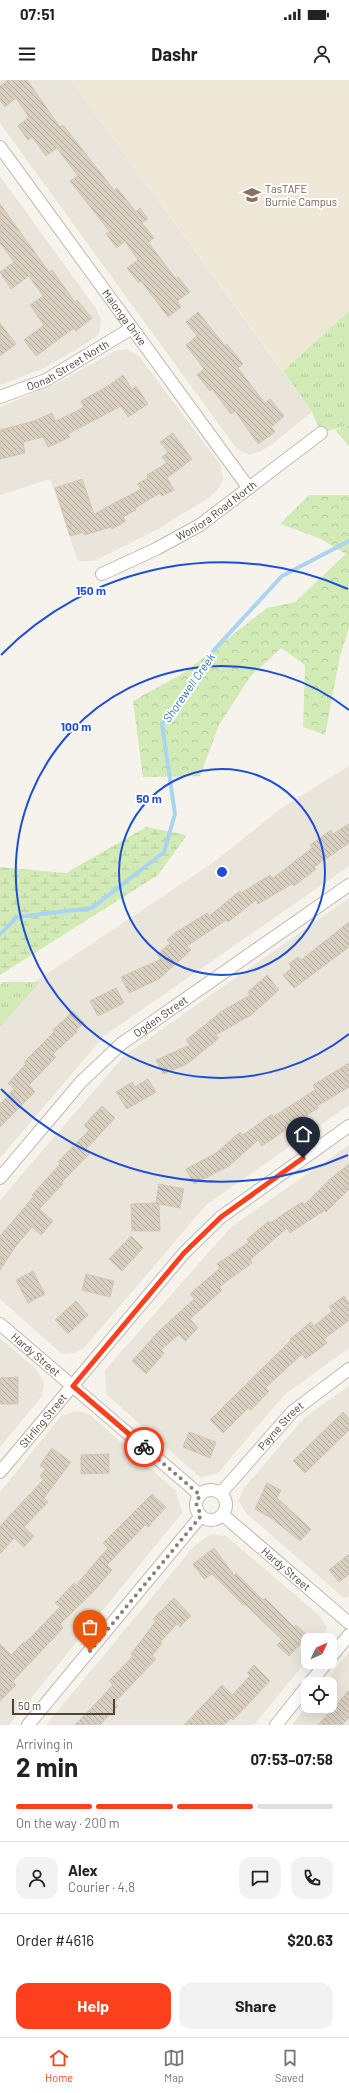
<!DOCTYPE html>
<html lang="en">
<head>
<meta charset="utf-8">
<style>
	:root { --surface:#fff; --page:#f2f2f2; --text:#222; --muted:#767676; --line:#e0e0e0; --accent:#fc3f1d }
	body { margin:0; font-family:Barlow,sans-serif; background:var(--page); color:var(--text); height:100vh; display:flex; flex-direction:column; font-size:15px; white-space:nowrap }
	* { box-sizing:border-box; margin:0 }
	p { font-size:13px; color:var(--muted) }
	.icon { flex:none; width:22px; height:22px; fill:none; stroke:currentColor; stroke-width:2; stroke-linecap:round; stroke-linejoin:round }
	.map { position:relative; height:1645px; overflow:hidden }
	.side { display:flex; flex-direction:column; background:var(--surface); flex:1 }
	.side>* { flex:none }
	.needle { width:26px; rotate:46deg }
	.tools { position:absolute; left:301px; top:1553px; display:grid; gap:8px }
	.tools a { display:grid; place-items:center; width:36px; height:36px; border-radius:8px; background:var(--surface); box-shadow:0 4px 16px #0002; font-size:20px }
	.scale { position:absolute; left:12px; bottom:10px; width:103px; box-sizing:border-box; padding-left:4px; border:2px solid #4b4439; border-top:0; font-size:11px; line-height:14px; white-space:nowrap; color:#4b4439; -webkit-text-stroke:3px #fff; paint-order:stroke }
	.pin { position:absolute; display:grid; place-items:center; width:34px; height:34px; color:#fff; margin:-41px -17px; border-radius:50% 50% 50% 0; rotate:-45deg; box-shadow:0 0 4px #0007 }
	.pin .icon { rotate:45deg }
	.courier { position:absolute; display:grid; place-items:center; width:40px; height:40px; margin:-20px; border:3px solid #fc3f1d; border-radius:50%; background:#fff; color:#222; box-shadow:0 1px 5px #0007 }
	.overview em { font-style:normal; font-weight:700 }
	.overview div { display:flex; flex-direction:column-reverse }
	.overview { display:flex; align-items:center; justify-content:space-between; height:68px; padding:0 16px }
	h1 { font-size:26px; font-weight:700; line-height:30px }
	.bar { display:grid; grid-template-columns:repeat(4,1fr); gap:6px 4px; align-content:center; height:48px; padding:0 16px }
	.bar i { height:5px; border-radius:3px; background:var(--line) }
	.bar .on { background:var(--accent) }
	.bar p { grid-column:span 4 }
	.line { display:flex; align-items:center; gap:10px; padding:0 16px; border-top:1px solid var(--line) }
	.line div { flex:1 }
	.round { display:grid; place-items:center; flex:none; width:42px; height:42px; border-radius:12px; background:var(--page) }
	.button { display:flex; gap:8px; margin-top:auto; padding:8px 16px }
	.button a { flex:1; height:46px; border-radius:12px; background:var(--accent); color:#fff; font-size:16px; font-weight:700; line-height:46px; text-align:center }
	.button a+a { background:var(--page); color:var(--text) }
	.status { display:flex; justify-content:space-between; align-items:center; height:28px; padding:0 20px; background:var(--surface); direction:ltr }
	.status svg { height:11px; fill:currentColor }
	header { display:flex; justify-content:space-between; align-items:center; height:52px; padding:0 16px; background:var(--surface); font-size:18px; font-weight:700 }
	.tab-bar { display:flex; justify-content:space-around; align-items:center; height:56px; border-top:1px solid var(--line); background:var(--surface); font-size:11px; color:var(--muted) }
	.tab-bar a { display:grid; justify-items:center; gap:2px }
	.tab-bar .on { color:var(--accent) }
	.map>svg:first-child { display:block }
	.residential { fill:#eae5da }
	.education { fill:#efe8d6 }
	.forest { fill:url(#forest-crowns) }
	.wetland { fill:url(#wetland-marsh) }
	.park { fill:url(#park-tufts) }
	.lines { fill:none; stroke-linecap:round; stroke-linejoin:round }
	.stream { stroke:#a9d4f2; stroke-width:4 }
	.building { fill:url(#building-back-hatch); stroke:#d3c7b4 }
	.street-casing { stroke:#c2bbae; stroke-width:14 }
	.street { stroke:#fff; stroke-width:12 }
	.done { stroke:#878178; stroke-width:4; stroke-dasharray:0 7.2 }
	.route { stroke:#fc3f1d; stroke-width:5 }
	.ring { fill:none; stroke:#1d4ed8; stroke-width:2 }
	.labels { text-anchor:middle; stroke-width:4; stroke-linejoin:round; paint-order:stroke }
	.education-label { font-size:11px; fill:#785e54; stroke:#fff; text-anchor:start }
	.street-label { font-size:11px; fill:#4b4439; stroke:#fff }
	.water-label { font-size:12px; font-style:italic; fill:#2e7ab2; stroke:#fff }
	.centre { fill:#1d4ed8; stroke:#fff; stroke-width:2 }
	.ring-label { font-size:12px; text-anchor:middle; font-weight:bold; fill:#1d4ed8; stroke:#fff; stroke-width:4; stroke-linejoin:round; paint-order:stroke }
</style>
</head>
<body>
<div class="status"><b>07:51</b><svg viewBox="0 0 49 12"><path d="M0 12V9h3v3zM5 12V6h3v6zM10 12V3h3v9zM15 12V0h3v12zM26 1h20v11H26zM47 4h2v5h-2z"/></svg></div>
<header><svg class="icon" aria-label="menu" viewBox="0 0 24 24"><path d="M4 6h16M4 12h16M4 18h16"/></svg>Dashr<svg class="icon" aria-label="person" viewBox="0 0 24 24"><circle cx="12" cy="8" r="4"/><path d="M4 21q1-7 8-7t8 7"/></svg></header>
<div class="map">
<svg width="349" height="1645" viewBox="0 0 349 1645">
	<defs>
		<pattern id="forest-crowns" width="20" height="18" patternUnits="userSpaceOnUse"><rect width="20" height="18" fill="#d2eab5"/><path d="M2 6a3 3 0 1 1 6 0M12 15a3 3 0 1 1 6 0" fill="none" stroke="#b6ca9c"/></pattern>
		<pattern id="wetland-marsh" width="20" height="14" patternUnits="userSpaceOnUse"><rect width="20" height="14" fill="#d2eab5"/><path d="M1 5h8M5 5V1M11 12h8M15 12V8" fill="none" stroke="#b6ca9c"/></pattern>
		<pattern id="park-tufts" width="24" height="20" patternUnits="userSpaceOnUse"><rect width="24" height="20" fill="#d2eab5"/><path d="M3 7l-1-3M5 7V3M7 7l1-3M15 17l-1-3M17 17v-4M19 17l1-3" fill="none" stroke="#b6ca9c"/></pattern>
		<pattern id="building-back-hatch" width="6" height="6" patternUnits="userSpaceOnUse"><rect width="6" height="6" fill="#d8cfc1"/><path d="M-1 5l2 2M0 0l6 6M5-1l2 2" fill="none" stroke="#b1aa9e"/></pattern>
	</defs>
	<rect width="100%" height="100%" fill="#f6f3ec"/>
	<path class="residential" d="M0,0H71L312,332L271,365L259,372L249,375L236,368L0,43Z
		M0,96L95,227L101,239L99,254L84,265L42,289L0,305Z
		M126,269L139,276L220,384L223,399L217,411L207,419L158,449L94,481H78L50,399L0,415V327L60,302L115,271Z
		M349,686V786L104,956L0,1078V943L30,905L211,784L283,727Z
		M349,818V1025L206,1125L84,1268L75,1273L62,1274L0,1219V1120L124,976Z
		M349,1065V1268L284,1315L218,1393L201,1398L106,1314L105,1290L231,1147Z
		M0,1258L36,1289L44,1303L42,1316L0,1367Z
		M349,1306V1516L344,1518L246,1433L239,1421L243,1409L305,1337Z
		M76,1331L89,1334L176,1411L182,1433L9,1645H0V1412L61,1336Z
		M211,1454L226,1456L320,1536L327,1547L321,1560H308V1579L254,1645H46L195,1465Z
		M349,1572V1645H292L308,1624V1626H330V1604H324Z"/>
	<path class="education" d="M71,0H349V231L283,291Z"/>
	<path class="forest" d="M349,345V366L335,350Z
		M309,415H349V548L340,576L325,655L303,647L305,585L281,568L250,597L219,645L200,696L143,697L133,621L185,592L267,528L295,522L346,474L319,458L280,444Z"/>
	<path class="wetland" d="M146,747L187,755L158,795L0,895V787L66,793Z"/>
	<path class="park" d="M349,231V345L321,353L312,332L283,291Z
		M2,902H40L0,947V905Z"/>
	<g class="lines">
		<path class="stream" d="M0,854L17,837L92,828L164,772L175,734L162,644L214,570L282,496L349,461"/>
	</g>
	<path class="building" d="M8,0H27L60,47L63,45L114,110L117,108L136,132L140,128L148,139L142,143L154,158L148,162L176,199L178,197L190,212L177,221L181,227L168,237L141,201L139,203L127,188L138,180L125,161L117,168L106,154L110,152L70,101L78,96L57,68L46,76L32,57L28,60L18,46L29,37L16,18L5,27L0,20V6Z
		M0,124L49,192L52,190L75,222L77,220L92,238L76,251L74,248L36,276L24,260L44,245L30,225L43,216L29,196L11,209L0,192L14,182L0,163Z
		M198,232L225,266L227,264L243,284L238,288L265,323L270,319L284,336L271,347L275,352L258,364L235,331L231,334L212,309L210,311L197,295L204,289L186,265L197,256L186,242Z
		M0,243L16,264L0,276Z
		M123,295L132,309L136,306L148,324L128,337L121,326L68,354L70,357L48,367L43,357L23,362L25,373L0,379V350L34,341L52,333L55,341L71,334L84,327L81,321L108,306Z
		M173,353L192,379L167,398L174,410L162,416L160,413L135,428L136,430L123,437L126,441L112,449L111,447L84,455V452L70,456L55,408L82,399L94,434L141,409L137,404L148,398L147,395L167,383L162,377L168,372L160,362Z
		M349,744V763L314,787L316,789L294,806L292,804L258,824L256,820L228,842L226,840L187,866L191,870L159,899L129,913L121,897L161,879L157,875L170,863L167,860L175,853L207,833L209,836L240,811L241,813L270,795L273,798L312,768L310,765L331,750L333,754Z
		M349,842V867L294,908L283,895L292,888L289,884L298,877L301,880Z
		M267,895L279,910L251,935L216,955L219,958L187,984L163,994L156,980L190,965L186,960L222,931L250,915L248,912Z
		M116,908L124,923L98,936L90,921Z
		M73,931L84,943L76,950L77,952L53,974L56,977L29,1005L35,1012L0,1047V1024L14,1009L8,1003L26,984L24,982L54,952L53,950Z
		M349,983V1007L317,1026L318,1028L262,1066L258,1060L229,1086L194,1104L186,1089L216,1073L240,1052L243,1055L272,1034L273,1037L315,1010L313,1005Z
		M148,999L156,1012L127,1029L116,1012L132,1002L135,1007Z
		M102,1026L115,1038L86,1069L90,1073L61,1103L63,1104L39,1129L53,1141L41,1155L32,1147L16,1166L0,1190V1156L34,1116L32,1115L60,1084L58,1082L89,1050L84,1045Z
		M349,1084V1109L326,1132L325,1130L290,1153L287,1148L250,1180L252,1183L219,1207L222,1210L190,1239L198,1248L185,1261L179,1254L161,1270L164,1273L146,1294L132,1281L159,1251L194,1219L190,1214L220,1188L217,1184L249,1162L247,1159L269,1141L270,1143L302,1122L304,1125L330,1099Z
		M159,1104L184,1109L180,1128L159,1124L160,1151H132L131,1124L156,1123Z
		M131,1156L143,1168L122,1191L109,1179Z
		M33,1191L45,1214L28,1223L16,1200Z
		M86,1194L114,1201L110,1217L82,1210Z
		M344,1216L349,1223V1240L324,1259L327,1263L306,1279L302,1274L265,1308L269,1311L251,1330L248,1328L223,1353L210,1340L291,1260L290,1259L311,1242L314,1246L332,1231L329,1227Z
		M76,1221L88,1235L68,1254L55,1240Z
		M18,1297V1324H0V1298Z
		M343,1332L349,1339V1350L305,1393L293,1381Z
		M189,1352L216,1362L210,1378L183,1367Z
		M52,1368L71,1382L44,1418L48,1422L24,1447L34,1456L24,1467L14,1458L0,1474V1446L44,1399L40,1396L45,1389L40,1385Z
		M109,1374V1393L81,1394V1375Z
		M267,1403L281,1410L277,1418L311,1449L300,1461L271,1438L255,1429Z
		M152,1414L166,1427L148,1447L145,1445L107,1485L112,1490L95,1510L60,1544L63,1548L12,1602L16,1605L0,1621V1564L11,1575L24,1562L25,1563L60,1527L55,1523L74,1503L76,1505L108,1468L103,1463Z
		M214,1468L234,1495L236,1493L263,1520L265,1518L294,1547L296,1545L308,1556L289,1576L277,1565L282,1560L245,1524L243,1525L212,1494L204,1499L193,1484Z
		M349,1474V1494L339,1502L329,1490Z
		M174,1518L191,1536L180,1547L177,1544L160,1562L162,1563L152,1576L156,1579L114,1623L118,1626L100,1645H75L113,1605L109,1601L133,1576L131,1574L156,1541L153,1539Z
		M254,1585L270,1601L233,1640L231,1638L224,1645H184L222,1605L232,1615L250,1596L247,1593Z
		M349,1610V1637L342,1645H318L330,1632L327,1629L334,1622L337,1624Z"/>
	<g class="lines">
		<g class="street-casing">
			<g id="street">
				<path id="s1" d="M0,67L248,407"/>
				<path id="s2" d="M0,317L46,300L132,248"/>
				<path id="s3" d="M102,494L156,469L200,445L321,353"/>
				<path id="s4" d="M0,1098L81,1002L121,964L349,805"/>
				<path id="s5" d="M0,1244L200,1415"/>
				<path id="s6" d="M0,1392L184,1173L221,1137L349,1046"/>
				<circle cx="211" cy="1425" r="15"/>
				<path id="s7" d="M221,1413L292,1332L349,1289"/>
				<path id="s8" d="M223,1435L349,1543"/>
				<path d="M330,1578L349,1555"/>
				<path d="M309,1604L327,1582"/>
				<path d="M28,1645L201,1436"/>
				<path d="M276,1645L308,1605"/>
			</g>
		</g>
		<use href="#street" class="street"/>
	</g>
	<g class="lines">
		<path class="done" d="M90,1571L201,1436L196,1423L200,1415L144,1367"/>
		<path class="route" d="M144,1367L73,1306L184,1173L221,1137L303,1078"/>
	</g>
	<g class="ring">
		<circle cx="222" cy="792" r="103"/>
		<path d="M349 954A206 206 0 1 1 349 630"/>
		<path d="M348 1075A310 310 0 0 1 1 1009M1 575A310 310 0 0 1 348 509"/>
	</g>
	<defs>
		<g id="university-bare" transform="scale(1.38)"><path d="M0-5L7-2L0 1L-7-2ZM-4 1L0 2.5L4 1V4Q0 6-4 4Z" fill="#8d6e63" stroke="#fff" stroke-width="2.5" paint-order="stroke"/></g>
	</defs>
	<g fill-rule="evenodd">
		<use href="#university-bare" x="252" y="115"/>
	</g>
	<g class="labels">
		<g class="education-label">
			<text x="265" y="113">TasTAFE<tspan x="265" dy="13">Burnie Campus</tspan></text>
		</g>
		<g class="street-label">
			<text dy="4" stroke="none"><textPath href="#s1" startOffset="211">Malonga Drive</textPath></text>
			<text dy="4" stroke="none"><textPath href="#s2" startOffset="75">Oonah Street North</textPath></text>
			<text dy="4" stroke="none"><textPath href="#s3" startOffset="131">Woniora Road North</textPath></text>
			<text dy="4" stroke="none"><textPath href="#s4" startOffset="229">Ogden Street</textPath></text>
			<text dy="4" stroke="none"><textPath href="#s5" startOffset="47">Hardy Street</textPath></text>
			<text dy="4" stroke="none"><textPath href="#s6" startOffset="67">Stirling Street</textPath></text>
			<text dy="4" stroke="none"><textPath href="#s7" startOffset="90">Payne Street</textPath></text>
			<text dy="4" stroke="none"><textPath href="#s8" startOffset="83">Hardy Street</textPath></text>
		</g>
		<g class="water-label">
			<text transform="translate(189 608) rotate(-55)" y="4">Shorewell Creek</text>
		</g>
	</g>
	<circle cx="222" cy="792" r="6" class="centre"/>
	<g class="ring-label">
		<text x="91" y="515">150 m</text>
		<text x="76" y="651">100 m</text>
		<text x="149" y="723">50 m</text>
	</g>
</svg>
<div class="tools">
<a><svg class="needle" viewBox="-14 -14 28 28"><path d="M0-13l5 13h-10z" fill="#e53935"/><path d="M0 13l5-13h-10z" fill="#767676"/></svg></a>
<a><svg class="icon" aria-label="locate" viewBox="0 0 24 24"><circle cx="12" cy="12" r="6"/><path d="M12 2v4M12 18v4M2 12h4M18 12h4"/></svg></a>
</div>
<div class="scale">50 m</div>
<div class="pin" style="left:90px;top:1571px;background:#ea580c"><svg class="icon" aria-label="bag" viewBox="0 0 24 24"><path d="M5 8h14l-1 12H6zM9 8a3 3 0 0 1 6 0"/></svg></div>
<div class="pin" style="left:303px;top:1078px;background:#1f2937"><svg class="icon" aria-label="home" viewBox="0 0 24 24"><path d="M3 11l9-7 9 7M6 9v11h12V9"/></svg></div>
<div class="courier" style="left:144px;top:1367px"><svg class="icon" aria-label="bike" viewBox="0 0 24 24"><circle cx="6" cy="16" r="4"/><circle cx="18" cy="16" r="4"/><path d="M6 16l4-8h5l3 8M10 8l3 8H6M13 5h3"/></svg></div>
</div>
<section class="side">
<div class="overview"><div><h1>2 min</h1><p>Arriving in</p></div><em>07:53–07:58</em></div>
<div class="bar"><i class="on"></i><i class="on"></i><i class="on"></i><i></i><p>On the way · 200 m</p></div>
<div class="line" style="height:72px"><a class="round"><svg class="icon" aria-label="person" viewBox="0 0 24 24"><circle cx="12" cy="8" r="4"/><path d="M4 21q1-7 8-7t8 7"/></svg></a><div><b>Alex</b><p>Courier · 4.8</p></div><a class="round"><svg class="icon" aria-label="chat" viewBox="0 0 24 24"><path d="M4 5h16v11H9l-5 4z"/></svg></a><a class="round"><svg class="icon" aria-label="phone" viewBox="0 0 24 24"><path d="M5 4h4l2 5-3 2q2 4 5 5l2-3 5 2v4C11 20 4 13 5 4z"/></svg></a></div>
<div class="line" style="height:52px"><div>Order #4616</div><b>$20.63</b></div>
<div class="button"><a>Help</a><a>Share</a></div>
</section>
<nav class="tab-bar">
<a class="on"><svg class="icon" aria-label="home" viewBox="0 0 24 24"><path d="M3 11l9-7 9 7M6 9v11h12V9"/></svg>Home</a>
<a><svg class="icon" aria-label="map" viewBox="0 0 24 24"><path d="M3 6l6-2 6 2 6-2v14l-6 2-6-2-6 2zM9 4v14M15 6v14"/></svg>Map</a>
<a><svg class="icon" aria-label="saved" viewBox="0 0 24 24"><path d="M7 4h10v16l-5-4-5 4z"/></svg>Saved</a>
</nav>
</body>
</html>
